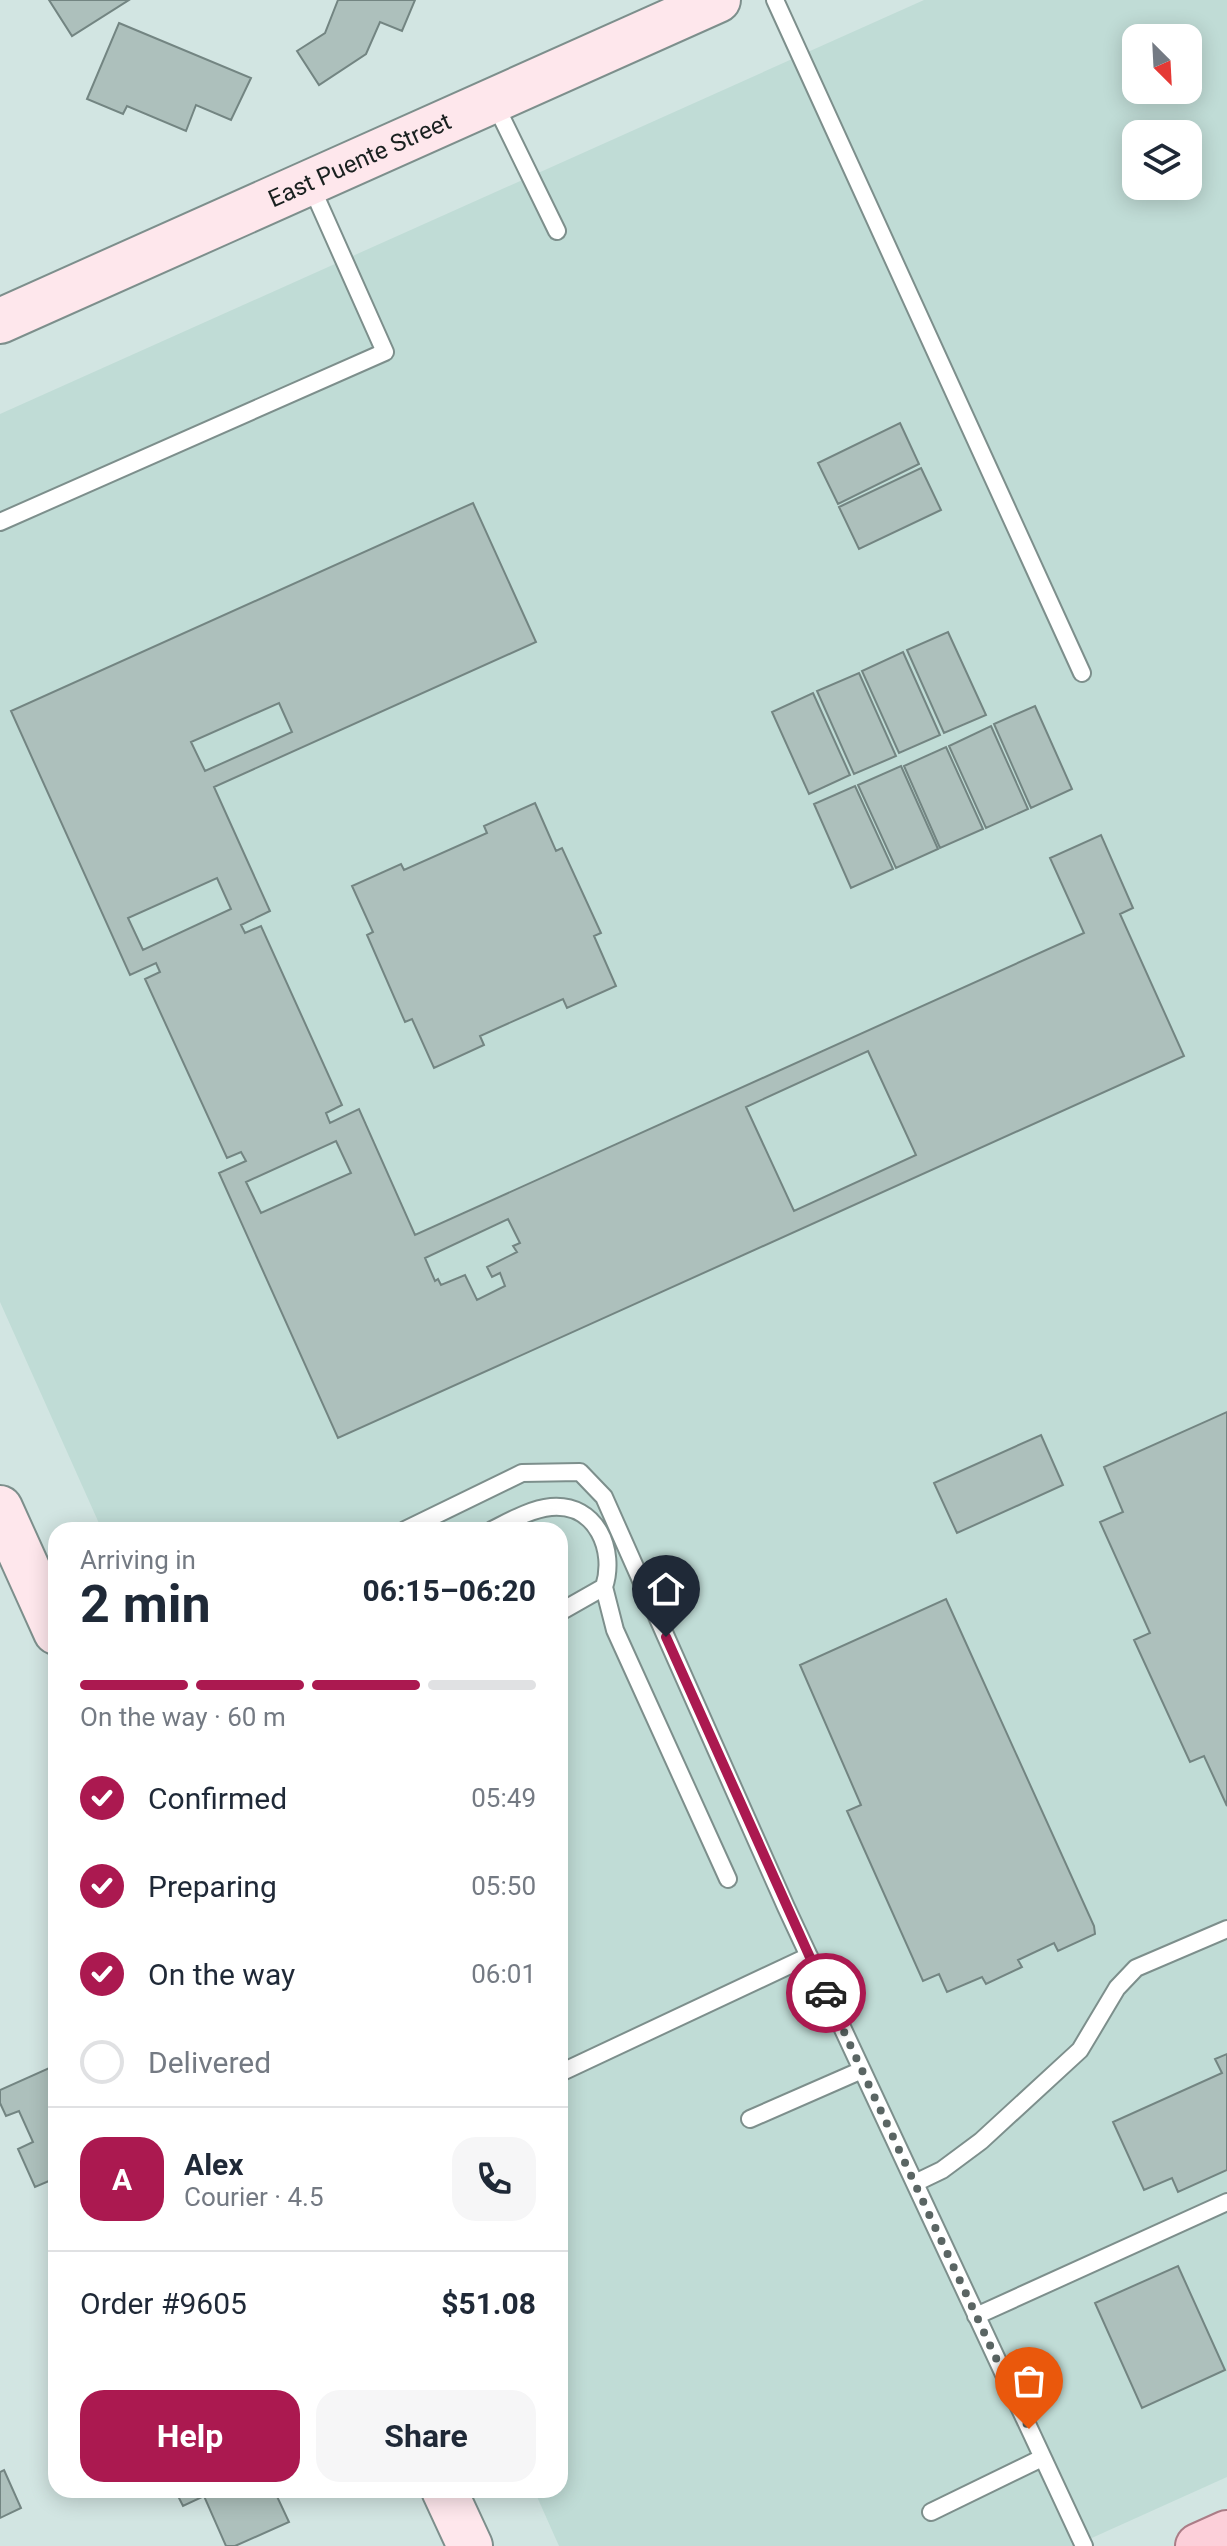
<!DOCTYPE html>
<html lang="en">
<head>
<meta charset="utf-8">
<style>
	:root { --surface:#fff; --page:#f6f6f7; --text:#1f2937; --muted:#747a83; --line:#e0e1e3; --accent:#ab1950 }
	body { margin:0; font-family:Roboto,sans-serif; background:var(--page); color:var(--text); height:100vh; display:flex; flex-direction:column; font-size:30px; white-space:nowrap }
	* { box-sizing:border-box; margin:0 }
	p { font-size:26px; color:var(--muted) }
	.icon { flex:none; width:44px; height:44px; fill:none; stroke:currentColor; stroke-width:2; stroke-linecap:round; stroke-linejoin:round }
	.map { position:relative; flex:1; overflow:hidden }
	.side { position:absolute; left:48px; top:1522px; width:520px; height:976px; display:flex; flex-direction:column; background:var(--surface); border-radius:24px; box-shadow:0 4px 20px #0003 }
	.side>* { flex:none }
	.needle { width:52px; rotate:156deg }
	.controls { position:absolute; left:1122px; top:24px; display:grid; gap:16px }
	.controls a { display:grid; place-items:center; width:80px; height:80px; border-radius:16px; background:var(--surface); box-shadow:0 4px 20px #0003; font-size:40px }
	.pin { position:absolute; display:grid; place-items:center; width:68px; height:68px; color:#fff; margin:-82px -34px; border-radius:50% 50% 50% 0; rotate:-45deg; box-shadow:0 0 8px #0007 }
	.pin .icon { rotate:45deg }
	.courier { position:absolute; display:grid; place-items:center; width:80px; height:80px; margin:-40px; border:6px solid #ab1950; border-radius:50%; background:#fff; color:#222; box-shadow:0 2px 10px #0007 }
	.headline em { font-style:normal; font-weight:700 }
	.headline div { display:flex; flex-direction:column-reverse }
	.headline { display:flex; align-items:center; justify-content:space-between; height:136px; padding:0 32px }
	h1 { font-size:52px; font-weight:700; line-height:60px }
	.bar { display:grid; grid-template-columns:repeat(4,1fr); gap:12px 8px; align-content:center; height:96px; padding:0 32px }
	.bar i { height:10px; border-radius:6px; background:var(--line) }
	.bar .active { background:var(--accent) }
	.bar p { grid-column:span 4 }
	.line { display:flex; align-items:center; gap:20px; padding:0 32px; border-top:2px solid var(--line) }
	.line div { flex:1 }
	.round { display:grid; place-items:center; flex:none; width:84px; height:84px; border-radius:24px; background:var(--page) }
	ol { padding:0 32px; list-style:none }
	li { display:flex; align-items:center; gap:24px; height:88px }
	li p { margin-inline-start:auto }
	li .icon { padding:8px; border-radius:50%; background:var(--accent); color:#fff; stroke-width:4 }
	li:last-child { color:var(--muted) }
	li i { width:44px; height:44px; border:4px solid var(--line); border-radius:50% }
	.button { display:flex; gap:16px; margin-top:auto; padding:16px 32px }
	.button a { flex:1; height:92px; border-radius:24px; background:var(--accent); color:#fff; font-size:32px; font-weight:700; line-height:92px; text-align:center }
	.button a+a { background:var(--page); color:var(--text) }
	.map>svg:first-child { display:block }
	.built { fill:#c0dcd6; fill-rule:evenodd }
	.building { fill:#adc0bc; stroke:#738582; stroke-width:2; fill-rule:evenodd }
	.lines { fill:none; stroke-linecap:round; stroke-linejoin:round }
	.lane-casing { stroke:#7d8f8c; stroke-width:20 }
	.secondary-casing { stroke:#7d8f8c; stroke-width:48 }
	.primary-casing { stroke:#ab7d87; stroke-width:48 }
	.lane { stroke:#fff; stroke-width:16 }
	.secondary { stroke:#fee7ec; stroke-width:44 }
	.primary { stroke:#fccfd9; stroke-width:44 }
	.done { stroke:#5a6563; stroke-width:8; stroke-dasharray:0 14.4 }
	.route { stroke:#ab1950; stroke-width:10 }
	.labels { text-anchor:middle; stroke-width:8; stroke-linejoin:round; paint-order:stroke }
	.street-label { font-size:24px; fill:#19201f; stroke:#dff3ef }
</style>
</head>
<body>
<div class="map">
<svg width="1227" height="2546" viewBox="0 0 1227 2546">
	<rect width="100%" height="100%" fill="#d2e5e2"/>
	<path class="built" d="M924,0H1227V2477L1074,2546H559L534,2490H560V1530H102L0,1302V414ZM1136,38H1188V90H1136ZM1136,134H1188V186H1136Z"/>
	<path class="building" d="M49,0H129L72,36Z
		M338,0H415L402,31L380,22L366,54L319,85L297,51L325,33Z
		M119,23L251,78L231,120L196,105L186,131L127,106L123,114L87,99Z
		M900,423L919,464L838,504L818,463Z
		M921,468L941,510L859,549L839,507Z
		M473,503L536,642L214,787L270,911L241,925L245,933L261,926L342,1105L326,1113L330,1123L359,1109L415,1235L1084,933L1050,858L1101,835L1133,908L1120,914L1184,1056L338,1438L219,1173L246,1161L241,1152L227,1158L145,979L160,972L156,963L130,975L11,711ZM279,703L292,732L205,771L191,742ZM217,878L231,909L143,950L128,918ZM868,1051L916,1155L794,1211L746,1107ZM336,1141L351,1173L261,1213L246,1182ZM508,1219L520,1243L513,1246L517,1252L487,1267L492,1277L500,1273L505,1286L477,1300L465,1275L441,1285L438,1279L435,1281L425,1258Z
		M948,632L986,715L944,733L907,650Z
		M903,652L940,735L899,753L862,671Z
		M859,673L896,756L854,774L817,691Z
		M813,693L850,775L809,794L772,712Z
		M1035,706L1072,789L1031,808L994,724Z
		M991,726L1028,809L986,828L949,746Z
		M946,747L983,829L940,848L904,766Z
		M901,766L938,849L896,868L858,785Z
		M855,786L893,869L851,888L814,804Z
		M535,803L556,851L562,848L601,933L594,936L616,986L567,1008L563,999L480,1036L484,1045L434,1068L412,1019L405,1022L367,935L373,932L352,886L401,864L404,870L487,833L484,826Z
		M1227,1412V1806L1204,1756L1190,1762L1134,1640L1150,1633L1100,1522L1123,1512L1104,1467Z
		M1041,1435L1063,1485L957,1533L934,1483Z
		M946,1599L1094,1926L1095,1934L1058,1951L1054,1943L1018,1960L1022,1967L986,1984L982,1977L947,1992L939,1974L923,1981L847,1811L861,1805L800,1665Z
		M1227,2054V2170L1178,2192L1172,2178L1144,2190L1113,2122L1222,2073L1215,2059Z
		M56,2065V2178L35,2187L18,2149L33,2142L19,2111L6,2116L0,2103V2090Z
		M1178,2266L1225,2370L1142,2408L1095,2303Z
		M4,2470L21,2508L0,2518V2472Z
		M175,2490H274L289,2522L235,2546H226L204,2496L183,2506Z"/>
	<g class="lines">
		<g class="lane-casing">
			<path id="lane" d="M775,0L1082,673
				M494,102L557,231
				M0,522L385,352L311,186
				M405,1530L522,1473L580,1472L604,1497L786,1907L1084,2546
				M492,1530C510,1521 531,1509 551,1507C597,1503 616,1551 604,1587L560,1612
				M604,1587L615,1630L728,1879
				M560,2073L809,1956
				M750,2119L862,2070
				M915,2183L942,2170L981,2141L1080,2050L1117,1988L1136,1968L1227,1929
				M976,2316L1227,2202
				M931,2512L1042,2458"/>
		</g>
		<g class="secondary-casing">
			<g id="secondary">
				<path id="s1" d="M0,321L718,0"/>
				<path d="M0,1508L56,1632"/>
				<path d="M444,2490L470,2546"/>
			</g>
		</g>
		<g class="primary-casing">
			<path id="primary" d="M1198,2546L1227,2533"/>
		</g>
		<use href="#lane" class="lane"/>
		<use href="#secondary" class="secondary"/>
		<use href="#primary" class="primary"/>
	</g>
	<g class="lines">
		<path class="done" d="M826,1993L1029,2429"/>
		<path class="route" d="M666,1637L826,1993"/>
	</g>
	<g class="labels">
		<g class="street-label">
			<text dy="8" stroke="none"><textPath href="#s1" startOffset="394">East Puente Street</textPath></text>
		</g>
	</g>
</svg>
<div class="controls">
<a><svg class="needle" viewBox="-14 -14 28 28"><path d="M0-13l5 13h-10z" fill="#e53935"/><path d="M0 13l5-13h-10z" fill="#747a83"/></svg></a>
<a><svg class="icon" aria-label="layers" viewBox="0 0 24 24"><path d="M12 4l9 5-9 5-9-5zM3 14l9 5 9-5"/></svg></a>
</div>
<div class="pin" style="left:1029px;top:2429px;background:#ea580c"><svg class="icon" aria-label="bag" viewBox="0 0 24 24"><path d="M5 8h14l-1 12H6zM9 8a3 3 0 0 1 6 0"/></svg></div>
<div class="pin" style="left:666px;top:1637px;background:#1f2937"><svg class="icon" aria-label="home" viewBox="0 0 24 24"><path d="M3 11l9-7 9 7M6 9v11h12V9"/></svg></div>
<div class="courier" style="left:826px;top:1993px"><svg class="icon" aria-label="car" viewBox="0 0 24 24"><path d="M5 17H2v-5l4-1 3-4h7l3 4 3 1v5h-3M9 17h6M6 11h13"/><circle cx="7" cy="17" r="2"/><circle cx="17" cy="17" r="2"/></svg></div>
<section class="side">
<div class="headline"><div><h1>2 min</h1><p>Arriving in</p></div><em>06:15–06:20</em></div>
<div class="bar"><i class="active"></i><i class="active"></i><i class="active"></i><i></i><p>On the way · 60 m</p></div>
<ol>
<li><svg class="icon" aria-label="check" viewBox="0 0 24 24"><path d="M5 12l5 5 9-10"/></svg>Confirmed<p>05:49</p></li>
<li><svg class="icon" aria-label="check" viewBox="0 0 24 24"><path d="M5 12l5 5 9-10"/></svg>Preparing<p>05:50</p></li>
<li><svg class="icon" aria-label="check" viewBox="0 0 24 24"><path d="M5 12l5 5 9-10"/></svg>On the way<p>06:01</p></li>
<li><i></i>Delivered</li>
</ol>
<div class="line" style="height:144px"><b class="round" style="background:var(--accent);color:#fff">A</b><div><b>Alex</b><p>Courier · 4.5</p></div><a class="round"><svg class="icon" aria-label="phone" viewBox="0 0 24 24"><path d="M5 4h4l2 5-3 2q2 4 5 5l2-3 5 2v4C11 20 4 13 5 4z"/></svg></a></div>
<div class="line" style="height:104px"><div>Order #9605</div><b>$51.08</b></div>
<div class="button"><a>Help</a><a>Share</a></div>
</section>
</div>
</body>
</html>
